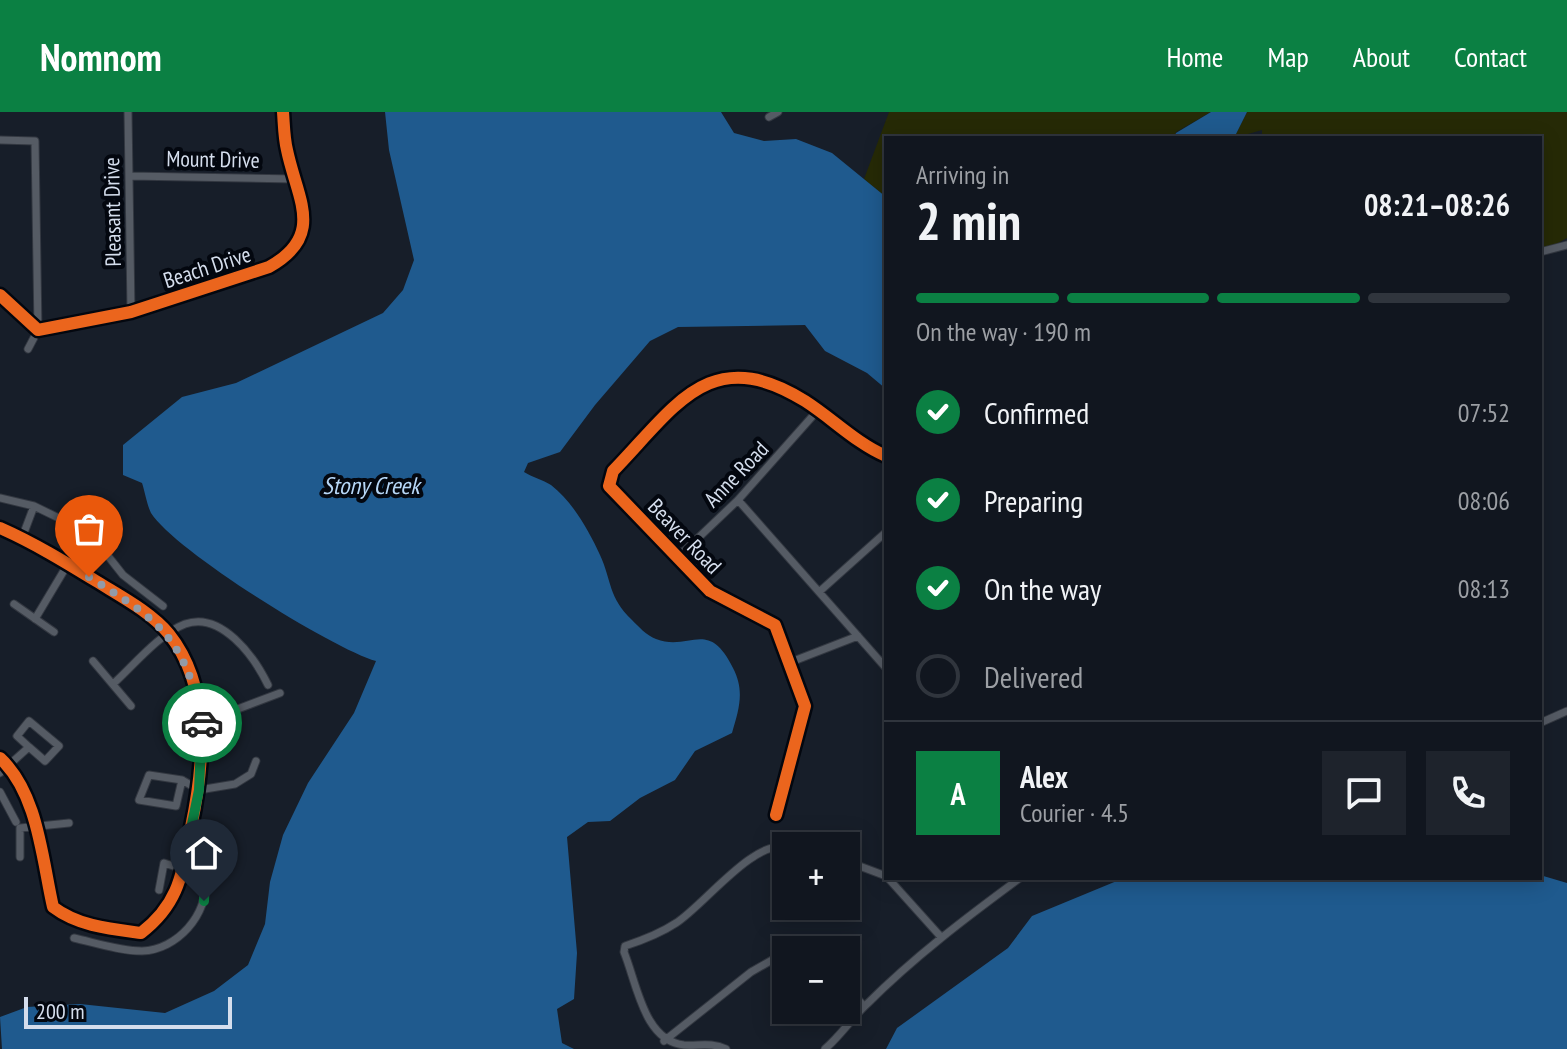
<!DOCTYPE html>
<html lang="en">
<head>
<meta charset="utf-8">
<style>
	:root { --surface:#11161f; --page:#1e232c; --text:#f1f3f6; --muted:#9c9fa4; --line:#30353d; --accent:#0b8043 }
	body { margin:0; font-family:"PT Sans Narrow",sans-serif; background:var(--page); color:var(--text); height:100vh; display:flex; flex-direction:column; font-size:30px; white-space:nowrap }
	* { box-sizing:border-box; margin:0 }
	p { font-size:26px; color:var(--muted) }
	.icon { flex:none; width:44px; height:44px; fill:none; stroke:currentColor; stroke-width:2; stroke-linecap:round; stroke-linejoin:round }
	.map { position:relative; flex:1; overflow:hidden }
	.details { position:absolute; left:884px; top:24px; width:658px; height:744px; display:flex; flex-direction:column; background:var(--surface); border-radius:0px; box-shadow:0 4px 20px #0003,0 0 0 2px var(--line) }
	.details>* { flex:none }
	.buttons { position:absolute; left:772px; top:720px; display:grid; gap:16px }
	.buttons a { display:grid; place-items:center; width:88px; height:88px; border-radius:0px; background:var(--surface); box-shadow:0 4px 20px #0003,0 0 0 2px var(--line); font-size:40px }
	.scale { position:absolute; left:24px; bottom:20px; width:208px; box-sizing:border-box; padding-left:8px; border:4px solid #d5deed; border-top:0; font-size:22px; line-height:28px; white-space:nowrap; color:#d5deed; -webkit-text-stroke:6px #03070f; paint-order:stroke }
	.pin { position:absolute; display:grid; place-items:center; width:68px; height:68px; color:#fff; margin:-82px -34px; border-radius:50% 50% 50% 0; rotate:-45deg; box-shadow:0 0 8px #0007 }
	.pin .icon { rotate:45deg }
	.courier { position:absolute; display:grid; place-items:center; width:80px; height:80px; margin:-40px; border:6px solid #0b8043; border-radius:50%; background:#fff; color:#222; box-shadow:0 2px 10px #0007 }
	.head em { font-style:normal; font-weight:700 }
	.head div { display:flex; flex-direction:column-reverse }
	.head { display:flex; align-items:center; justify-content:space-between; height:136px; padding:0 32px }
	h1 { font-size:52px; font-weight:700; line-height:60px }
	.bar { display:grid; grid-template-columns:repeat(4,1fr); gap:12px 8px; align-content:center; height:96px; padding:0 32px }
	.bar i { height:10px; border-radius:6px; background:var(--line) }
	.bar .on { background:var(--accent) }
	.bar p { grid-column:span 4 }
	.line { display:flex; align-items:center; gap:20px; padding:0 32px; border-top:2px solid var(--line) }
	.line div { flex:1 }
	.round { display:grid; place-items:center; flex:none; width:84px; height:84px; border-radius:0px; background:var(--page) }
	ol { padding:0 32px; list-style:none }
	li { display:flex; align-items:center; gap:24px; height:88px }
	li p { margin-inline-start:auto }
	li .icon { padding:8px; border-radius:50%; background:var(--accent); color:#fff; stroke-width:4 }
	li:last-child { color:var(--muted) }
	li i { width:44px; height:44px; border:4px solid var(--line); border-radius:50% }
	header { display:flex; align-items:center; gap:48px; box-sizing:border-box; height:112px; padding:0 40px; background:var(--accent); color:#fff }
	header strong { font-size:38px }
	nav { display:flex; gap:44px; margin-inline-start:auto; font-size:28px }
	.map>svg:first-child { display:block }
	.green { fill:#262a06 }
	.water { fill:#1f5a8e }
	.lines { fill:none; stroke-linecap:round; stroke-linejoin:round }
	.minor-casing { stroke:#333841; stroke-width:9 }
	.minor { stroke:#555b64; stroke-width:7 }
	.cycleway-casing { stroke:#03070f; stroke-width:17 }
	.cycleway { stroke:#eb651d; stroke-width:12 }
	.done { stroke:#929ba8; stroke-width:8; stroke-dasharray:0 14.4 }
	.route { stroke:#0b8043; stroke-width:10 }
	.labels { text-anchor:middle; stroke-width:8; stroke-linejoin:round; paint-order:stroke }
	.street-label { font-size:22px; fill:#d5deed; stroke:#03070f }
	.water-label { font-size:24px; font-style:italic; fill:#b7d7f7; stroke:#03070f }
</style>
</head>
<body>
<header>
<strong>Nomnom</strong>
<nav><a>Home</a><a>Map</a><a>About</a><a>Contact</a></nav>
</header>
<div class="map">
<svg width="1567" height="937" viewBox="0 0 1567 937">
	<rect width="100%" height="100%" fill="#171e29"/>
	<path class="green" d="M889,0H1211L1176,20L1174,26H886V85L864,67Z
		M1247,0H1567V126L1540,141V26H1262V18L1234,26Z"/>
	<path class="water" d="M385,0H721L734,21L764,29L796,27L832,41L886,85V277L867,261L825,239L805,213L678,215L650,229L595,293L560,340L528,351L524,360C532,365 543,368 551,373C573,390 589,419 600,443C612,469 608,485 632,508C638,514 647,524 656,527C690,540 708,505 733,556C745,579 739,597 732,621L695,639L675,668L640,686L610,709L588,710L567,725L577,841L574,887L557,897L562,931L574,937H2L0,905L27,895L80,892L165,901L214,879L248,853L265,812L270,770L283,723L308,671L354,601L376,549C333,537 175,439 151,401C147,393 145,380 142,371L123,363V333L182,285L236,271L383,201L403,178L414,148L389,38Z
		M1211,0H1247L1234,26H1174L1176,21Z
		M1540,763L1567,771V937H886L897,916L1008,836L1032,804L1124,766H1278L1315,770L1330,766Z"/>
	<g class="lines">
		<g class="minor-casing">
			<path id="minor" d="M128,0L131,200
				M769,5L778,0
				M0,28L35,29L38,218L28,237
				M130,64L295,67
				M1540,140L1567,133
				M0,183L38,218L131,200L269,155C326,123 297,87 287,38C284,26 284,13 283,0
				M0,386L34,394L67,410
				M738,388L886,556
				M0,416C34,431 65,450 96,469C120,484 151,500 169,522C212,576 204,654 191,715C182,761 180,791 141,821C110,817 78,814 53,795C42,747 38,681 0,646
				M22,426L34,394
				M676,447L738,388L818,298
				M819,480L886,420
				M14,492L54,520
				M35,507L81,430L93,425L123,463L163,494
				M93,549L131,594
				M791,550L858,524
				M113,572C133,554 159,522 185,512C221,499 254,544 268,573
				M202,606L222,603L280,581
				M1540,611L1567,599
				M0,661L29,635L17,624L29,609L59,634L45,649L29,635
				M182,668L176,694L139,688L149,663L182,668L199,678L235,672L251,662L256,649
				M0,680L16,710
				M776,703L805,594L775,513L710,479L609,374L613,359C676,294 710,230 805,289C833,307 856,331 886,344
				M20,745V716L69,711
				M846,749L886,764
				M888,766L941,825
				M74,826C96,831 120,839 142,839C177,838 209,802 205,768L198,762L164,751L159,778
				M846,874L864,894
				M664,929L751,860L786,840
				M726,937C711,930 699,934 684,933C644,929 637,872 624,840L625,834C643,828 661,821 676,811C704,793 753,728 786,735
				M825,937C841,923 852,906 867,892C914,845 967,805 1020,766"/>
		</g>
		<use href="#minor" class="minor"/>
		<g class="cycleway-casing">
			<path id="cycleway" d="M0,183L38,218L131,200L269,155C326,123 297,87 287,38C284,26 284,13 283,0
				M0,416C34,431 65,450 96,469C120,484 151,500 169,522C212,576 204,654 191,715C182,761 180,791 141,821C110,817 78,814 53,795C42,747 38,681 0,646
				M776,703L805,594L775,513L710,479L609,374L613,359C676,294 710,230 805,289C833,307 856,331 886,344"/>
		</g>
		<use href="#cycleway" class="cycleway"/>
	</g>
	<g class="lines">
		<path class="done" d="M89,465C143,499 177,517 195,581C198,591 201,601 202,611"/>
		<path class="route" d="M202,611L199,678L183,756L205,768L204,789"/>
	</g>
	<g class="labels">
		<g class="street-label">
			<text transform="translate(213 47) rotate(1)" y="8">Mount Drive</text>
			<text transform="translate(112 100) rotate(-91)" y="8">Pleasant Drive</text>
			<text transform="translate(207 155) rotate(-18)" y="8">Beach Drive</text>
			<text transform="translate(736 362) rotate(-46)" y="8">Anne Road</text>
			<text transform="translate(685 424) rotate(46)" y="8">Beaver Road</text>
		</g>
		<g class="water-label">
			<text x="371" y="382">Stony Creek</text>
		</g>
	</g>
</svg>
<div class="buttons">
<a>+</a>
<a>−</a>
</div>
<div class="scale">200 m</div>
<div class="pin" style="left:89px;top:465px;background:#ea580c"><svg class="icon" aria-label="bag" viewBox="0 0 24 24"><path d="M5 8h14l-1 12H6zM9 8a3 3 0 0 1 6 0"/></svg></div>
<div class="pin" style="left:204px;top:789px;background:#1f2937"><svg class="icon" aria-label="home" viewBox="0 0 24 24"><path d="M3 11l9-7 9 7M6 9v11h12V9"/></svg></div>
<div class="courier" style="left:202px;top:611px"><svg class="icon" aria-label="car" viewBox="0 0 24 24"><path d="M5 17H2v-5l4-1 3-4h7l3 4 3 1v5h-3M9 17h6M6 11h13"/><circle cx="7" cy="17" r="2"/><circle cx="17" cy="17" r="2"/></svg></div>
<section class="details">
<div class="head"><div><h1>2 min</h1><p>Arriving in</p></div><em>08:21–08:26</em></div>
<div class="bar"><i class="on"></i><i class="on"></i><i class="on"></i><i></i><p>On the way · 190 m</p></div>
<ol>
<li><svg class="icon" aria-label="check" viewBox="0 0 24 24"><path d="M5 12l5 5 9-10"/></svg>Confirmed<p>07:52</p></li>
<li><svg class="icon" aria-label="check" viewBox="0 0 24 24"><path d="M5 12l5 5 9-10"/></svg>Preparing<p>08:06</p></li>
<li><svg class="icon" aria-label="check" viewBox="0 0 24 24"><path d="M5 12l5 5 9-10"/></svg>On the way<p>08:13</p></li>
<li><i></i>Delivered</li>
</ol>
<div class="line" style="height:144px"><b class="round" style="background:var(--accent);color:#fff">A</b><div><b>Alex</b><p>Courier · 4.5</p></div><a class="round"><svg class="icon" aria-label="chat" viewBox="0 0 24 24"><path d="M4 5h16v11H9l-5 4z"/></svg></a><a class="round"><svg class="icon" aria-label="phone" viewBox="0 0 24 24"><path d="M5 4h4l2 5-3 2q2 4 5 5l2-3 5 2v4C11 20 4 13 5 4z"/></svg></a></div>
</section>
</div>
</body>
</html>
